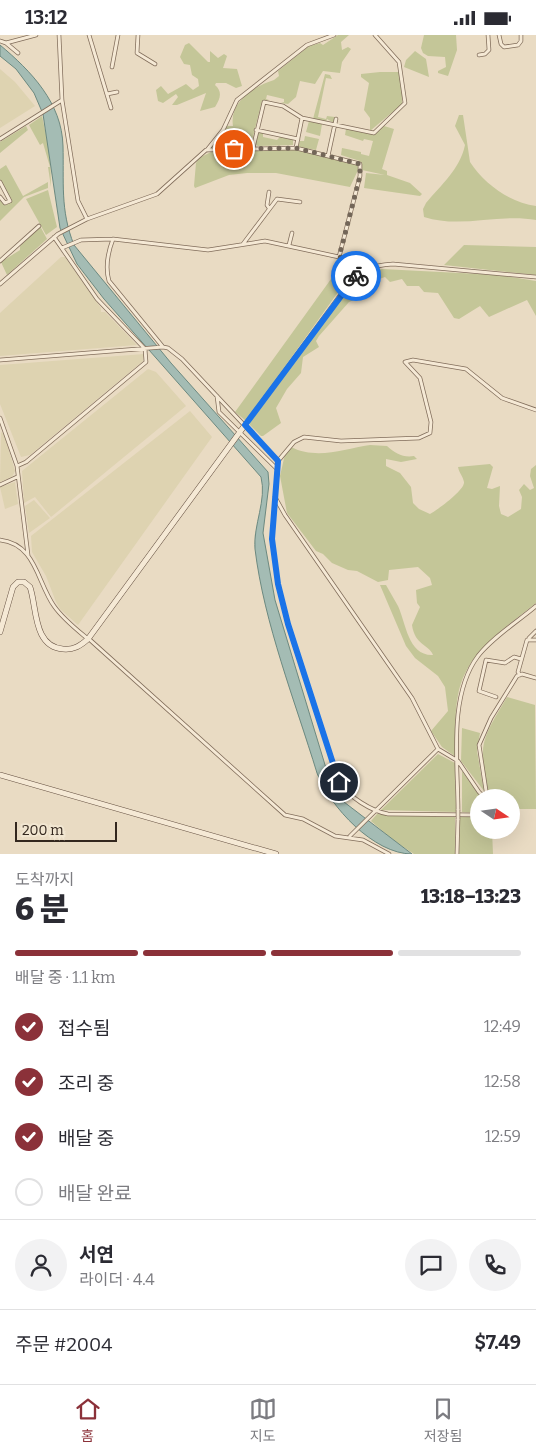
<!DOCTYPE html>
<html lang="ko">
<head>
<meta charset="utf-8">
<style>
	:root { --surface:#fff; --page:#f2f2f3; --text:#2b2b33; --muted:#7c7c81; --line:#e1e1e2; --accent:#8b3139 }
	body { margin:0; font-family:Bitter,"Noto Sans KR",serif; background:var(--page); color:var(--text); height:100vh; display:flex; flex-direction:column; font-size:19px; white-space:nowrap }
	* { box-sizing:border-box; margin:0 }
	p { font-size:16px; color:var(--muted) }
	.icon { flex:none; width:28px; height:28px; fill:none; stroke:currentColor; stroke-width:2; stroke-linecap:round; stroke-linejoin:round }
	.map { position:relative; height:819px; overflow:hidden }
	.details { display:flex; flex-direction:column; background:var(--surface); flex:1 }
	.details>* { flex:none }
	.needle { width:32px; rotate:103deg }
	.controls { position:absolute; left:470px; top:754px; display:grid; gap:10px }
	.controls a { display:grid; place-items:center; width:50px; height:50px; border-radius:50%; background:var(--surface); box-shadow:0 5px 20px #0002; font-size:25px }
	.scale { position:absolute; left:15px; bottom:12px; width:102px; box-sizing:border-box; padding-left:5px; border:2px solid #33271e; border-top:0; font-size:14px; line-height:18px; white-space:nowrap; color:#33271e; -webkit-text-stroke:4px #f1e6d1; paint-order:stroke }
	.pin { position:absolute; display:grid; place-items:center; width:42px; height:42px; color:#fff; margin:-21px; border:2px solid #fff; border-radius:50%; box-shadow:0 1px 5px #0007 }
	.courier { position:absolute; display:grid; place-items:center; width:50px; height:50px; margin:-25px; border:4px solid #1a73e8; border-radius:50%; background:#fff; color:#222; box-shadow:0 1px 6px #0007 }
	.head em { font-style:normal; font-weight:800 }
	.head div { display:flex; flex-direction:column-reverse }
	.head { display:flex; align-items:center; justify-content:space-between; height:85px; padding:0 15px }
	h1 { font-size:32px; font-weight:800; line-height:38px }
	.bar { display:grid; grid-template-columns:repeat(4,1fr); gap:8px 5px; align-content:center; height:60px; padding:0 15px }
	.bar i { height:6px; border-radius:4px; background:var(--line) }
	.bar .selected { background:var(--accent) }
	.bar p { grid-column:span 4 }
	.line { display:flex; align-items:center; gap:12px; padding:0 15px; border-top:1px solid var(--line) }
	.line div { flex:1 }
	.round { display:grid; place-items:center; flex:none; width:52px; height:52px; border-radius:26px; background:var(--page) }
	ol { padding:0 15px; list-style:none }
	li { display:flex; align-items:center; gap:15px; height:55px }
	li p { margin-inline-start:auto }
	li .icon { padding:5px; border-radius:50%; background:var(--accent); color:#fff; stroke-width:4 }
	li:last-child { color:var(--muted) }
	li i { width:28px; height:28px; border:2px solid var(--line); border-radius:50% }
	.status { display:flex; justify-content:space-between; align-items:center; height:35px; padding:0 25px; background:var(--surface); direction:ltr }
	.status svg { height:14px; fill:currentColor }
	.dock { display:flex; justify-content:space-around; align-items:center; height:70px; border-top:1px solid var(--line); background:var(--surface); font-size:14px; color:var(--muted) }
	.dock a { display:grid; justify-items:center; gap:2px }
	.dock .selected { color:var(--accent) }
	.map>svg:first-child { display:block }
	.farmland { fill:#ded3b1 }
	.green { fill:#c4c698 }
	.water { fill:#a4bcb4; stroke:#6c8980 }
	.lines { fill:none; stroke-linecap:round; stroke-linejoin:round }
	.street-casing { stroke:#816d5b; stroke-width:4.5 }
	.secondary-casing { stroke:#634e3f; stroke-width:6 }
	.street { stroke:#f5e9d5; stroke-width:3 }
	.secondary { stroke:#f5e9d5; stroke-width:5 }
	.street-bridge-casing { stroke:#816d5b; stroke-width:4.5; stroke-linecap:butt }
	.street-bridge { stroke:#f5e9d5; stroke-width:3 }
	.done { stroke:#736658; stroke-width:5; stroke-dasharray:0 9 }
	.route { stroke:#1a73e8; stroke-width:6 }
</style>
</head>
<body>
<div class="status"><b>13:12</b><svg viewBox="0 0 49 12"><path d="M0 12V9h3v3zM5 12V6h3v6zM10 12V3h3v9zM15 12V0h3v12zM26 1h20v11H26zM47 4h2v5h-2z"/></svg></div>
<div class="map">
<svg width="536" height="819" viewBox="0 0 536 819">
	<rect width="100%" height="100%" fill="#e9dbc3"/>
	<path class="farmland" d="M0,34L15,47L35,71L0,93Z
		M61,222H65L101,273V277H105L137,310L0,321V278Z
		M144,319L143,326L30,420L21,422L0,369V330Z
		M148,334L156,337L186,371L51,482L35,462L24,468L22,436Z
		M190,376L212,402L78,590L60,574L56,567L46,541L32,517L31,501Z
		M1,397L4,399L15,436L12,442L0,447Z
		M15,447L18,469L5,474L0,452Z
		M34,465L50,483L29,498L25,471Z"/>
	<path class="green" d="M338,0H349L341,7L342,15L348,12L351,14L342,27L340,38L323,36L315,49L300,46L296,62L288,69L281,68L284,67V64L267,60L266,64L269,65L262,66L253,102L248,109L211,112L227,91H233C229,67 254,51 274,45L279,41L278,36L309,11L320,8L323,10Z
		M424,0H456L457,15L448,41L438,38V36L446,32L445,22L428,21L423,18L421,13Z
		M189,8L208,27H210V16L218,23L224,19L227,21L223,33L237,34L242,51L236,53L226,48H216L215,50C223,57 220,64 215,72L200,76L206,58L177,70H172L178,62L176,59L163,68L158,66L156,55L161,51L168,59L186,49L193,55L199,51L198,44L192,40L190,30L184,29L180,22L185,10Z
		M415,16L426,24L429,42L404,32L406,25Z
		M380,37H399L402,55V69L370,96V83L364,75L369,48L361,42V39Z
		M325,39L330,40L332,44L326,43L318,82L326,84L327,81L335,82L334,88L327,84L326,87L313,84Z
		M459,80H463L470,127C484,149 511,168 536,171V185C499,178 461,194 424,182L423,174L426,168C441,150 460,134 465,110L455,91Z
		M42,81L50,118L51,152L48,132H50L43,108L40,110L29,90Z
		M309,86L322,89L320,101L306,97Z
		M26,91L28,95L0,118V107Z
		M384,91L394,94L382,134L387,136V140L410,148L422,159L420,161L364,153L366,138L385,140L362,135L360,126L341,120L342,113L361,117V119L369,121L373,106L364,104L363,106L345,100L346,94L375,99Z
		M259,96L263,98V102L277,105L281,101L293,104V110L258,111L255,109Z
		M305,101L319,104L316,115L298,112L300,106H304Z
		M289,113L356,128L359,133L350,152L276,138H247L229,140L195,153L194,151L196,128L199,123L213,116Z
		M6,130L23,161L48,147V153L24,162L0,186V164L6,170L11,165L0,145V134Z
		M48,155L57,192L46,200L26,164Z
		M40,191L47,204L7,240L1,227L20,215V211Z
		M464,210L536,212V240L444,230Z
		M344,226L359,228L363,233L352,241L341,253L246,386L235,377Z
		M382,234L499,240L536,246V281L527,265L489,282L480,271L459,284L454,283L438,258L424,257L419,251H407L402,244L390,247L385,242L379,244L371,258L349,267L319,301L316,306L319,312L303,322L301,338L287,354L276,373L281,388L263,401H261L250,390V387L354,247L369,237Z
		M370,410L387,411C395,418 403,423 414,421L417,424L401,427L386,424V431L400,438L411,452L413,468L419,474L430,479C437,475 465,455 464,447C463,441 459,438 458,432L490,429L493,432L487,453L492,454L500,451L499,471L501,479L508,482L521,474L522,462L519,455L524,449L530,455L534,453L530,441L531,434L536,430V568C504,594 466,617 458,660C454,680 456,702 456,722L442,712L431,696L448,676L445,652L438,641L415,623L406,611L380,550H386C390,557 394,564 398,571C406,588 408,621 433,620C429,609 415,611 412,590L420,572L417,568L416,555L432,550L430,543L418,532L389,535L388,545L378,547L357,536L348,535L332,528L323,519L316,516L287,478L280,441L285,419L291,412C317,425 344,414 370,410Z
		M507,662L535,670L536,774H511V762H491L488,756C478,707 482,705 507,662Z
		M462,693L480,698L477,716L484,756L461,726Z
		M438,719L455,728L456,777L381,775Z
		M462,736L481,762H479V778L462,777Z
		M377,779L455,782V819H414L394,806L371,786Z
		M460,781L479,782V795H492L493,819H459Z"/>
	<path class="water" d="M0,10C31,36 62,68 63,111C64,147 60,175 74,210L171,328L268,437L269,449L263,498L275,565L329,743L344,767L412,819C374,819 330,772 317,738C295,666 264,588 255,514C253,490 267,465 261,442L104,264L77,229L60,193L43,79L34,58L16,34L0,21Z"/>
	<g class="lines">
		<g class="street-casing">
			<path id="street" d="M59,0L62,65L78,166L87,184L157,159L206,115L296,113L360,129V141L339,222L366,228L370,231
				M89,0L111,73
				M138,0L137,18L155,29
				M499,0L501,9L504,12L518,10L521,6V0
				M0,6L6,8L36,0
				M6,8L18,18
				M479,20L485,19L489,15L488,0
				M112,32L118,0
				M107,59L117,57
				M256,95L298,104
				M0,104L62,65
				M253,113L264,67L283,71L302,83
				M296,113L302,83L374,98L405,68L399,27L375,0
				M207,115L223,95L237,65L307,10L334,0
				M328,121L336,84
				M0,147L10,166L5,168L0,162
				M269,157L267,170L269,173
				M243,209L277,164L300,167
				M289,210L292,198
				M62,213L81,205L113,204
				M0,226L39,191
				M0,249L58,199L87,184
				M163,312L109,246C105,232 108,217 113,204L208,215L265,206L339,222
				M0,325L163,312L168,313L182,324L278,426L272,504L278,549L288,589L339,747C349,762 371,776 388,779L479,780
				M217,361L219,377L277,434
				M0,383L17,431L26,427L146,327L145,314L97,264L54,202
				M245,390L344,255C358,237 370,230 393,229L536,242
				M278,426L294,407L304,402L341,406L419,403L430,398L431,387L420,343L405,327L413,325L466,334L502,363L536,375
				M17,431L28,520
				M0,450L17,442
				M275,462L285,480L412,663L438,714L458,726L479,757L483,761H487
				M0,505C36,509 37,547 54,571C63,584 76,594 88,604
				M529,603L536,596
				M89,604L285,780L303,784L335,801L363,805L389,819
				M520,640L518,637L527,605H536
				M496,662L479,656L486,625L505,628L514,622L521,624
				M487,762L479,710L491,683L517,641L522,639L536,643
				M458,775C458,728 448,661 478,621C493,602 517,587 536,571
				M511,781H515
				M350,801L438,714
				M457,819L458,784"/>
		</g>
		<g class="secondary-casing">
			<path id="secondary" d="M0,597L13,552L18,547H24L30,552C37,572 33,612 63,614C74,615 80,611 88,604L245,390
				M0,740L276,819"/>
		</g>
		<use href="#street" class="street"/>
		<use href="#secondary" class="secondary"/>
		<g class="street-bridge-casing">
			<path id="street-bridge" d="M458,784V775"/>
		</g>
		<use href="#street-bridge" class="street-bridge"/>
	</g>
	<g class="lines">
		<path class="done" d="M234,114L296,113L360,129V141L339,222L366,228L370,231L356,241"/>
		<path class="route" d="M339,747L288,589L278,549L272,504L278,426L245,390L356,241"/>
	</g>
</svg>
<div class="controls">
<a><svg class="needle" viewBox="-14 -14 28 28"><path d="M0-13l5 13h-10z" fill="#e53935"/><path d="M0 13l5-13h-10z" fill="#7c7c81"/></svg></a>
</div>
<div class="scale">200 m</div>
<div class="pin" style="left:234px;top:114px;background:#ea580c"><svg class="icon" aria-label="bag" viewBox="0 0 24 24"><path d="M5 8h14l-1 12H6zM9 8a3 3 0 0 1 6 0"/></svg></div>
<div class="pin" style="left:339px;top:747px;background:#1f2937"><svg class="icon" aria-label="home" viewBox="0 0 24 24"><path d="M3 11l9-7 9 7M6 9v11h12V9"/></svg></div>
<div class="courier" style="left:356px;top:241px"><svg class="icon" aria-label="bike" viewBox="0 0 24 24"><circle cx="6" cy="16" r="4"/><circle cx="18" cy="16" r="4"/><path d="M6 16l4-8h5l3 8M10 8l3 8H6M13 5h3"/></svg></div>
</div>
<section class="details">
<div class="head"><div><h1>6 분</h1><p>도착까지</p></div><em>13:18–13:23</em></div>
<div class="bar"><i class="selected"></i><i class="selected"></i><i class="selected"></i><i></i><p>배달 중 · 1.1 km</p></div>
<ol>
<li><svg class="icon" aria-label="check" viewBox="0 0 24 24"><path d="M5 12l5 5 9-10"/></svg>접수됨<p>12:49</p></li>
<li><svg class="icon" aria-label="check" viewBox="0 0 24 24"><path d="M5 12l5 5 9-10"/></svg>조리 중<p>12:58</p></li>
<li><svg class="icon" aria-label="check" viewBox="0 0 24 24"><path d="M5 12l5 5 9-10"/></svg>배달 중<p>12:59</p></li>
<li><i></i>배달 완료</li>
</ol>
<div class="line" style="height:90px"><a class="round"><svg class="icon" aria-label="person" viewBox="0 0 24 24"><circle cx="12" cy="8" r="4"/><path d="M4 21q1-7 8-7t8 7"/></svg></a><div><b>서연</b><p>라이더 · 4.4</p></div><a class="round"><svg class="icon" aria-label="chat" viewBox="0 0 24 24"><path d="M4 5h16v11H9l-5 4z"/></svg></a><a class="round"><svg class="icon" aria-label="phone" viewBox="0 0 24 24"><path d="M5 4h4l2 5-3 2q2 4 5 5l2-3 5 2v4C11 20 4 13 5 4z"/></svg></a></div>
<div class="line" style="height:65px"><div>주문 #2004</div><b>$7.49</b></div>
</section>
<nav class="dock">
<a class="selected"><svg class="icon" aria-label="home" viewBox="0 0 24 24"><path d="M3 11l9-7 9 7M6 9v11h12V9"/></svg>홈</a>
<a><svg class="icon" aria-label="map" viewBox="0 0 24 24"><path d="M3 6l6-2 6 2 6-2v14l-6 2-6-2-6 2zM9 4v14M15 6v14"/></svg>지도</a>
<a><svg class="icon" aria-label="saved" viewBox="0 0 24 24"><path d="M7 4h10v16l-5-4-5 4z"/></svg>저장됨</a>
</nav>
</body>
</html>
